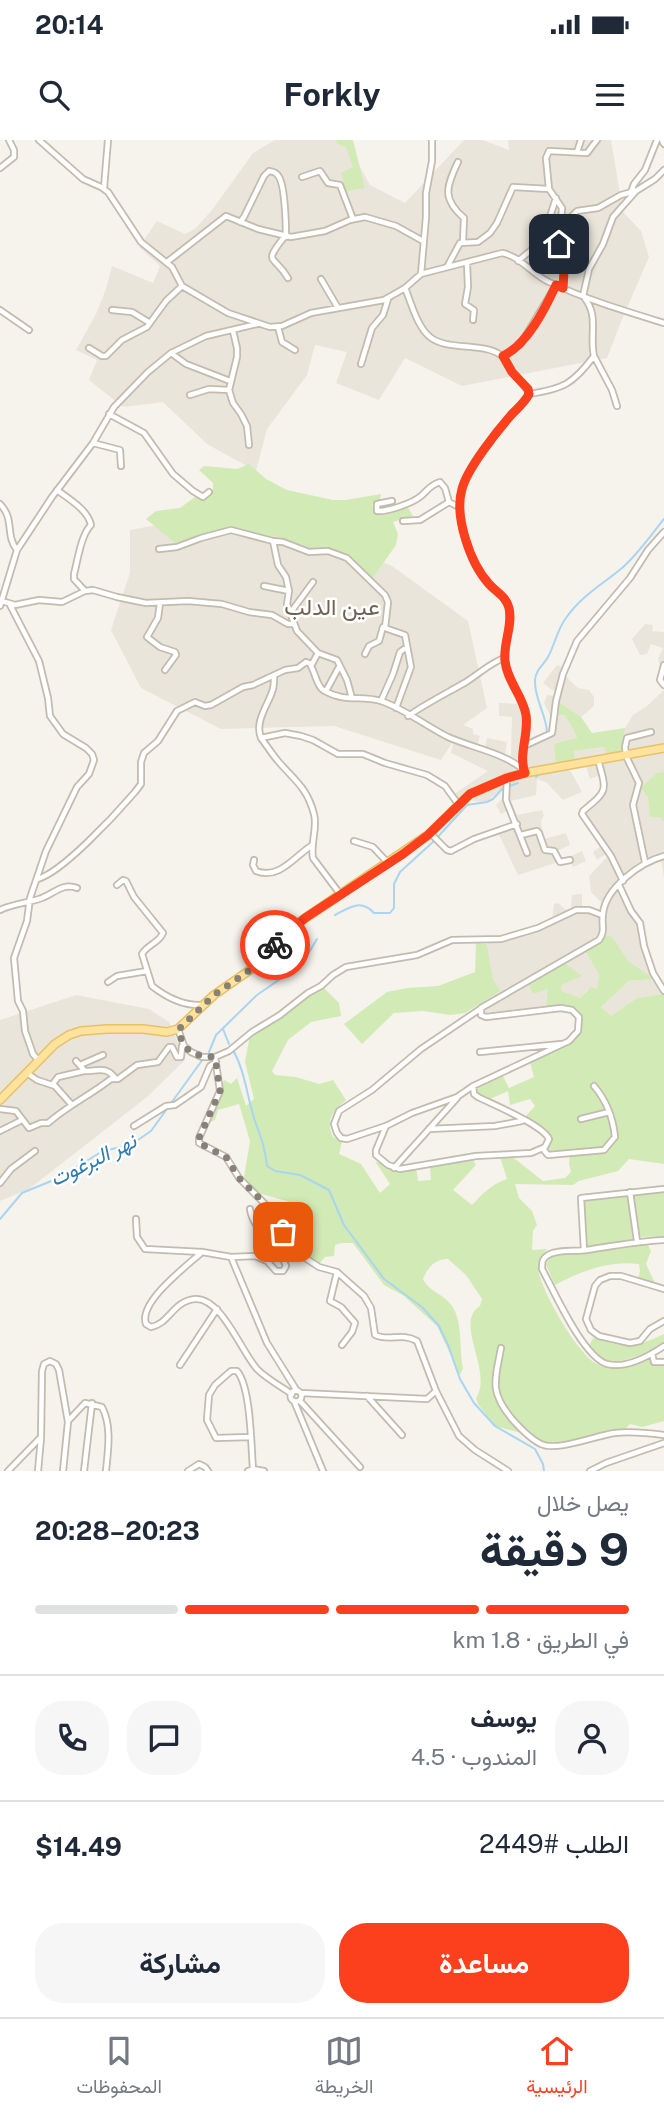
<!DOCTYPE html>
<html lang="ar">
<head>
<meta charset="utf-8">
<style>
	:root { --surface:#fff; --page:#f6f6f7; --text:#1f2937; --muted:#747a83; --line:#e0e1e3; --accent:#fc3f1d }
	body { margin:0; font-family:"Public Sans",Vazirmatn,sans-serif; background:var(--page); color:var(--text); direction:rtl; height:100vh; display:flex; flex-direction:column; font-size:26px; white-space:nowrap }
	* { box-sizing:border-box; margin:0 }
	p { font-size:23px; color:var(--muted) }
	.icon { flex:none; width:38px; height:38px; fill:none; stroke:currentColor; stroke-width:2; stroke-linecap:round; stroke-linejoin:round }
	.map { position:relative; height:1331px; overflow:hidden; direction:ltr }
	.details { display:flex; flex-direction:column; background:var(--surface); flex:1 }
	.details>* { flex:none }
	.pin { position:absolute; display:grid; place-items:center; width:60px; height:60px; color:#fff; margin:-30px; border-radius:14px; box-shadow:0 4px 10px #0006 }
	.courier { position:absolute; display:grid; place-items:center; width:70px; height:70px; margin:-35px; border:5px solid #fc3f1d; border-radius:50%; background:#fff; color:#222; box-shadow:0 2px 9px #0007 }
	.summary em { font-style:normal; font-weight:700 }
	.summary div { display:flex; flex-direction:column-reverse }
	.summary { display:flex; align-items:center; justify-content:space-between; height:119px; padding:0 35px }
	h1 { font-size:46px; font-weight:700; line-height:52px }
	.bar { display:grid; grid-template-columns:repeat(4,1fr); gap:10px 7px; align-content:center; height:84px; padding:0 35px }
	.bar i { height:9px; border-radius:5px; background:var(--line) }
	.bar .current { background:var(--accent) }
	.bar p { grid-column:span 4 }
	.line { display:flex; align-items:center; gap:18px; padding:0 35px; border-top:2px solid var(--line) }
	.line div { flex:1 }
	.round { display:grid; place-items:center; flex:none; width:74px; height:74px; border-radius:28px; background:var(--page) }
	.primary-button { display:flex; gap:14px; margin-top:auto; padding:14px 35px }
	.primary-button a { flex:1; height:80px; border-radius:28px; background:var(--accent); color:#fff; font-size:28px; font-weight:700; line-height:80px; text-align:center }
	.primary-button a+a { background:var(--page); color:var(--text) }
	.status { display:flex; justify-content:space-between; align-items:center; height:49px; padding:0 35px; background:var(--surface); direction:ltr }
	.status svg { height:19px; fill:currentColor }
	header { display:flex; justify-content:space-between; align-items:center; height:91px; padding:0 35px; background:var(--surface); font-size:32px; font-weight:700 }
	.menu { display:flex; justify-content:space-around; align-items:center; height:98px; border-top:2px solid var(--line); background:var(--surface); font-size:19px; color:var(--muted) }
	.menu a { display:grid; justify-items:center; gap:4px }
	.menu .current { color:var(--accent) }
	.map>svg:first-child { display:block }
	.residential { fill:#eae5da }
	.green { fill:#d2eab5 }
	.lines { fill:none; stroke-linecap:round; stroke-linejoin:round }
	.stream { stroke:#a9d4f2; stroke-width:2 }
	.minor-casing { stroke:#c2bbae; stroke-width:8 }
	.major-casing { stroke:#e6c16a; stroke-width:10 }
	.minor { stroke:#fff; stroke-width:4.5 }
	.major { stroke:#ffe39c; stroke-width:7 }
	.done { stroke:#878178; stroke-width:7; stroke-dasharray:0 12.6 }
	.route { stroke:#fc3f1d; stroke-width:9 }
	.labels { text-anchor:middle; stroke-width:5; stroke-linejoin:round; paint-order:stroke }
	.water-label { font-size:21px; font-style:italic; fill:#2e7ab2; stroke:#fff }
	.quarter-label { font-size:23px; fill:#6e6250; stroke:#fff }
</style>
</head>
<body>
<div class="status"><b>20:14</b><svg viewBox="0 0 49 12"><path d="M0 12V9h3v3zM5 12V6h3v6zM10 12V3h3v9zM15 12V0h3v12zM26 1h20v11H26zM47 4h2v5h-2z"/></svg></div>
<header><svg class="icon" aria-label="menu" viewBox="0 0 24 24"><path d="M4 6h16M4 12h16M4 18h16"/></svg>Forkly<svg class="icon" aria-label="search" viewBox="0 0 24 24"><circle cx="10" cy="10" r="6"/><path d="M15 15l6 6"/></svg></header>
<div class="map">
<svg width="664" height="1331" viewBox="0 0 664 1331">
	<rect width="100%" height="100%" fill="#f6f3ec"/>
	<path class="residential" d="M275,0H345L370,45L405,63L464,0H483L509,10L508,0H611L623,72L641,91L649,117L621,182L607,218L462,246L405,218L379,260L336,243L347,212L315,205L307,235L267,289L256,331L207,304L163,262L123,267L89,240L97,220L76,210L96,174L106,149L112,126L153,143L160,126L139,107L157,81L185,94L195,89L212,70L253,13Z
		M217,374L291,385L392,426L468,481L487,568L463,585L473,589V594L480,596L477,606L485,608L487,598L507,602L505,614L511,616L512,577L499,576V563L520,564L528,572V601L548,593L552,579L544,563L547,555L554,556L555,552L543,543L557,525L562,527L563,534L578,548L589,550L594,557V566L581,577L559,562L564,575L572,587L577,598L573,611L605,607L623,612L625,588L633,575L646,567L664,550V738L661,719L642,726L622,745L632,769L642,781L648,813L657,838L664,848V854L637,858L611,876L601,867L629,841L653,839L627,821L612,797L602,800L585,811L599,834L597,849L587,850L580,858L562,851L561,845L549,848L546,866L484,873L478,864L499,851L493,839L487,804L494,797L527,789L552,779L554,764L558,763L566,770L571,768L572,755L582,754V767L599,771L602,763L591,752L589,736L608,716L606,714L597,720L593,712L601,706L579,676L580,671L599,654L603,646L600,635L590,639L586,627L570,630L582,652L563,660L546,642L537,639L536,655L511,661L517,675L542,670L544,676L541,680L544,699L566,693L570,705L557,711L560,718L563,720L582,711L586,721L573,727L570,722L555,723L518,735L496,688L513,683L508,670L501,674L496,665L503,658V648L486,662L473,661L470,658L460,665L453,655L488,631L451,613L454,600L441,620L334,586L221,589L141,548L111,490L130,433V390Z
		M645,484L653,485L652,491L664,492V528L662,537L664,547L659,539L661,529L658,519L663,508L651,504L647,514L640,515L632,499Z
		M76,855L149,869L169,882L185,920L147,957L29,1049L0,1061V880Z"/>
	<path class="green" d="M336,0H353L365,48L346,51L341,33L353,27L346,7L338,4Z
		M249,324L266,339L287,350L333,360H346L381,354L380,361L372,365L376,373L380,374L407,366L413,376L393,382L398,394L396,405L372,439L353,418L342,412L327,408L314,409L276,396L272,397L233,387L176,404L146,379L156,371L180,368L195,357C203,358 208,357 213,351V343L199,330L204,326L237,329Z
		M559,562L581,577L592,593L625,588L623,612L607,615L604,607L573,611L575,619L556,623L554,604L577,598L572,587L564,575H556Z
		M664,632V681L660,677H650L648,657L641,648L657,633Z
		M605,795L612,797L628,821L654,839L629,841L601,867L611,876L637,858L664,854V1024L629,1019L618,1031L579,1041L573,1045L515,1044L519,1058L532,1071L537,1085L533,1091L532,1110L547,1109C542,1115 537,1120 538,1128C540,1149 578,1215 597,1224C612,1232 636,1220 651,1216L652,1224H664V1281L642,1287L630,1284L622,1292L566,1304H543L533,1296L495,1286L478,1264L476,1258C494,1233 453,1182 480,1166L482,1159L466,1135L448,1119C435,1119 428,1127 423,1139C428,1151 444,1154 452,1166C463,1182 459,1209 463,1228L460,1235L437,1186L404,1156L384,1145L353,1103H342L335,1105L334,1116L325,1117L319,1124L308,1119L312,1100L299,1092L297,1078L284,1087L279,1077L291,1068L287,1061L258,1053L244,1037L250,1001L239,964L218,970L215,980L208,983L224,940L231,944L237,938L246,966L254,959L245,922L250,895L310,853L323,847L339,863L341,876L311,882L288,900L272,931L275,935L296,937L319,944L333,940L346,960C333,971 325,980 333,997L342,1001L339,1014L361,1024L380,1053L390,1044L375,1021L396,1030L416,1027L418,1041L431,1040L430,1025L473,1020L476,1025L453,1050L472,1065C483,1053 492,1044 507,1039L500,1017L510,1015L543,1041L565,1038L571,1032L569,1024L570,1010L547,1011L546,1009L551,1003V996L548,992L524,978L535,966L530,959L510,965L508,951L488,960L476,954L475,951L482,943L502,934L509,948L534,937L530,922C548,914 601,896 575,868L546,866L548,849L533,854L528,843L563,822L582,836L561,845L562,851L580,858L591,847L597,849L599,834L585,811L598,803Z
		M476,803L487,804L493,839L500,851L465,873L450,875L423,871L394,873L362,904L344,884L387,852L407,848L438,846L475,832Z
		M664,1052V1096L637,1097L633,1054Z
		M628,1055L633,1100L586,1107L583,1060Z
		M635,1105H648L651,1111L646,1124L655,1143L638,1139L640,1131L639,1124C609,1120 581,1131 555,1145L546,1125L550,1117Z
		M664,1194V1201C652,1211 615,1229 600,1218C596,1215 592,1209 589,1206L593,1198C623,1208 635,1208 664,1194Z"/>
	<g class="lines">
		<path class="stream" d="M547,592C546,573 534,559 535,540C536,529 543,526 548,517C555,504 557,490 566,478C581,456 603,444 622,428C638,414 651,395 664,379
			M536,637L538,635
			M335,775C350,767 361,759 374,773H390L394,768V744L400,732L434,701L467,665L487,662L493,659L503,648L518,643
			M223,889L229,904
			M233,910C246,933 247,959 256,984C262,1000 265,1008 267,1026L275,1031L300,1035L329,1050L344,1085L384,1139L422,1167L439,1186L448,1205L460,1239L474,1263L495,1286L535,1309L543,1324L544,1331
			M209,912L216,895L257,855L302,824L317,799
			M0,1079L22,1053L61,1037L101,1012L132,1004L151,991L203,919"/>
		<g class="minor-casing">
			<path id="minor" d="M39,0L83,39L101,47L108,52L141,102L172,127L182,146L228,173L270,187L282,186L311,173L384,160L405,148L421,134L502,113C520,116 533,135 549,142C585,159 625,171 664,183
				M662,0L664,4
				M577,12L581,0
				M458,22C446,47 442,59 464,78L463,101
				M0,28L14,17V10L9,0
				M302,37L320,31L328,43L340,45L353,79
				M104,48L108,0
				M549,49L546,18L549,11L587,13L597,0
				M631,52L634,44L645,30L657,0
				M240,82L244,77L264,36L269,31C274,32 276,32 279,37C285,47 286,84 286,97
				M562,83L567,81L577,71L598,68L621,55L635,51
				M285,96C262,125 274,114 288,138
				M541,105L556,58
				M518,121L535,107L559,103
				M167,122L226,76L258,89L291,97L325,91L350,80L365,77L396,86L423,101
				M467,123L468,147L465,164L474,170L473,180
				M447,127L460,103L478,102L490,93L497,83L513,47L549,49L562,68L559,109L564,131L563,148
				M421,134L426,77V53L432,21V0
				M321,139L338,168
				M405,148C411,162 417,187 430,197C448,212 489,201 504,218C508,222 509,228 512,232C518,240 526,245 529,254C525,262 518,268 512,274C497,292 467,327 462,349C454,376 470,424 489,444C496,452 506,456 509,468C513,485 503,503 505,521C506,540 523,556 526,575C530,594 518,615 525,633
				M0,170L29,190
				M112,170L132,172L150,183
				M278,187L282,202L295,210
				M233,191L237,208V217L229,250L233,263L241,274L247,286L249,305
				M89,208L102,216H106L122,200L147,187L166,161L182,146
				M171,213L186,224L230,241
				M503,216L520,205L556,145
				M594,216L612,250L617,266
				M361,224L372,188L383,175L388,159
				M529,254C563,249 573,244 594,216C589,193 600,176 583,156L589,129L603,104L613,77L636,51L655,39L664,30
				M190,255L209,249L229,250
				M109,274L144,293L173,334L193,351L203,357L209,352
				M93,303L120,310L121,326
				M57,350C69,359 88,370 91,385C81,395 78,419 74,434V439L85,451
				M392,361L377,364V371C387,372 413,363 421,356C428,350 430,345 440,342L445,348L449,362L459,367
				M0,364C15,379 5,396 17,410
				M403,381L420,380L449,362
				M159,409L177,407L201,398L231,390L273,401
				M264,446L289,451
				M2,461L15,465L39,460L62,462L85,451L93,450L117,457L146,463L188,461L222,464L249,472L272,475L288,484H294
				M160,463L158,478L147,497L160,507L175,512L176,515L165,530
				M10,465L39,521L48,558L50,576L63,594L86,608L92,614L94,620L89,634L77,647L46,711L30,758L27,781L14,818L18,861L23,871L25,891L33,914L38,920
				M0,466L17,410L52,357L93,303L114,267L148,232L171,213L206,196L257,184
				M291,472L313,442
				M318,513L311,526C315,533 317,546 323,550C345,563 360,555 381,561C403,568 426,586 448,597C473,608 501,612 523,629
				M365,514L369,506L379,501L383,487
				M664,525L660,540L664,545
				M274,537C274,541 274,545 273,549C269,564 254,581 261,598L285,593L301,596L313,600L338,614H363L385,623L427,635L445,646L458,664
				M326,551L339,527
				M352,558L347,540L337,520L318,513L297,491L287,464L289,451L286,437L278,425L273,401L283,402L309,412L328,411L347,418L385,455L388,462L385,488L405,495L411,527L396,568
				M381,561L393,534L400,512L404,509H407
				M408,576C427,563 447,553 466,542C479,534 490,523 504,518
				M261,598C267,606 272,614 278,621C294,640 307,647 314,674C318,688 310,703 313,718L340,754
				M524,606L552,593L556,561L563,534L577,501L630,438L648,410L664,392
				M625,614L639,643L633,665L645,722
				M626,614L625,607L627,598L651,592
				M598,620C607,652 608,650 583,671L582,674L611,716L623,741
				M507,638L506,660L527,713
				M430,693L447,710L451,711L474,699L517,684
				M521,695L537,691L539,693L545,710L554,711L560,722L570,720
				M354,701L373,707L388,723
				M254,720L253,725L256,731C279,740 294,717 311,706
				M37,739C61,734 117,673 135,652L141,644V622L144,613L158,601L177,571L195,562L205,566L211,565L243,547L253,545L285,530L298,528L306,522L311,524
				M117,745L123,740L126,741L134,757L163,793C160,802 147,805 142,814L152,846C166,857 183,866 202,865
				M619,745L631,771L640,783L644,806L653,833L664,851
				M0,770C13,764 26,763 39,759C53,755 62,742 77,748
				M108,842L117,836L147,831
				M178,889L184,906L191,912L202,917H215L229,911L252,892L280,875L308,853L321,846L333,835L346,827L417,815L452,800L501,799L538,788L576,770H589L602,775
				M480,912L561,904
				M215,917L220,951L199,998V1003L226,1017L239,1038L271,1070L287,1100L296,1112L319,1127L337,1132L364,1156L371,1168L375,1195C390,1202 401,1192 417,1201L436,1251L459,1296L475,1310L508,1331
				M76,921L85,931C98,931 106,926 115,938
				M80,925L103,915
				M27,933L37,940L55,946L71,964
				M52,945L58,937L84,931
				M473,946L457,957L412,973L386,986L347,999L341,998L337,993L334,984L339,971L372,950L421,909L480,869
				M0,969L16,971L29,988L41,983H48C69,965 89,956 111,939H118L137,925L158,922L169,907H172L177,917H181L182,906
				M581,979L609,972
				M134,986L166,966L175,965L201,947L210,926L216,922
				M386,986L376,1010V1015L388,1025L400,1029L476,1016L531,1013L545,1007L549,999C543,985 494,965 478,957L474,954L473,946L569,901L578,891L579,877L572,870L561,868L486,877L481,875V868L599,800C606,791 601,784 603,774C605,748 641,722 664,716
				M429,989L495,986L522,981
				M0,991L22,980
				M543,1009L548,1015L604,1010L615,997C613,978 606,960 594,946
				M394,1028L457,958
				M0,1043L11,1029L35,1011
				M630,1052L637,1101
				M136,1079L137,1097L145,1109L202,1112L231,1117L255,1116L267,1121L276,1131H283L286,1126C279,1103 253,1092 250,1069
				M664,1100C638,1101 613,1106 587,1110C575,1112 559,1109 548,1115C542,1119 542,1122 542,1129C554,1151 583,1217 607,1224C626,1229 649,1216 664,1206
				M584,1110L581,1058L664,1049
				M202,1112C187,1126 138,1162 146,1184L151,1187C169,1184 173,1161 195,1159C221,1157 241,1211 257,1229C267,1239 280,1246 292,1254
				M231,1117L267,1203L297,1251
				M337,1132L330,1161L341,1167L355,1183L352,1192L342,1205
				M664,1149L621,1136H610L600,1140L595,1146L586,1179L591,1190L599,1196L630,1203L640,1201L650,1189L664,1181
				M501,1208C495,1241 489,1251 512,1279C520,1288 530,1299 541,1304C557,1312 597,1295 615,1293C630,1291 649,1293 664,1295
				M652,1214L654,1222H664
				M180,1225L217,1169
				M290.5 1256a5.5 5.5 0 1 1 11 0a5.5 5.5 0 1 1-11 0Z
				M301,1253L427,1259L436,1251
				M367,1256L402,1295
				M294,1261L323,1331
				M300,1261L360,1327
				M68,1281L85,1263L102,1267C112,1286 108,1310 106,1331
				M250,1297L216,1298L207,1280L209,1255L215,1245L231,1231H237C251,1247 251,1306 253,1329
				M8,1331L40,1298
				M38,1331L41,1298L42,1231L44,1224L50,1221L56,1224L59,1230L68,1282L63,1331
				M84,1331L92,1263
				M188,1331L199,1324L205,1327L208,1331
				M248,1331L253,1329L264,1331
				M590,1331L606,1323L664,1303"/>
		</g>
		<g class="major-casing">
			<path id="major" d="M0,960L55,904L69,895L81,891L107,889H143L167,892L178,889L214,855L257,825L298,783L428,695L470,654L507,638L525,633L664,608"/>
		</g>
		<use href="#minor" class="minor"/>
		<use href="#major" class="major"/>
	</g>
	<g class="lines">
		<path class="done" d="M275,805L257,825L214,855L178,890C185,912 192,916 215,917L220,951L199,998V1003L226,1017L239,1038L271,1070L283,1092"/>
		<path class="route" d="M275,805L305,778L403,714L428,695L470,654L507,638L525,633C518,615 529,594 526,575C523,556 507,541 505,521C503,503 513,486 509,468C506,456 496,452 489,444C470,423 454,376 462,349C467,329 497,291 512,274C518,268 525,262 529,254L528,249L512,232L503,216C527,205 545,169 556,145L563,148L564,131L559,104"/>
	</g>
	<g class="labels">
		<g class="water-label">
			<text transform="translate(93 1020) rotate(-26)" y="7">نهر البرغوت</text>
		</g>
		<g class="quarter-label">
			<text x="332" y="475">عين الدلب</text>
		</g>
	</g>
</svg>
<div class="pin" style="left:283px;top:1092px;background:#ea580c"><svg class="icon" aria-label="bag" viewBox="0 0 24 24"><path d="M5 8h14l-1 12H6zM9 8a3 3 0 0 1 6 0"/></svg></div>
<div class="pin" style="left:559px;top:104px;background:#1f2937"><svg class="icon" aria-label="home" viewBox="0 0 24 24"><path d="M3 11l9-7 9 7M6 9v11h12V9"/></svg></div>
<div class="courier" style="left:275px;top:805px"><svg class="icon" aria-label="bike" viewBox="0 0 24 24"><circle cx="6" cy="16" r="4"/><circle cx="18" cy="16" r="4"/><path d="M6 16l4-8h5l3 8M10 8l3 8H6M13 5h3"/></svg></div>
</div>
<section class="details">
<div class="summary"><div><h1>9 دقيقة</h1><p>يصل خلال</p></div><em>20:23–20:28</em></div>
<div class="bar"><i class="current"></i><i class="current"></i><i class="current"></i><i></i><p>في الطريق · 1.8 km</p></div>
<div class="line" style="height:126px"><a class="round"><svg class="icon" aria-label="person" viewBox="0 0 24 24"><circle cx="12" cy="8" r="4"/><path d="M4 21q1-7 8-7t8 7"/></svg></a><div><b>يوسف</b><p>المندوب · 4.5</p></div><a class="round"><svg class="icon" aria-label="chat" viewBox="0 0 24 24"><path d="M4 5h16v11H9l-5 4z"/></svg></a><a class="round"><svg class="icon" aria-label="phone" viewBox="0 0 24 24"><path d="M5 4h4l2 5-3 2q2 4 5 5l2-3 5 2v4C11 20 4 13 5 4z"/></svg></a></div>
<div class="line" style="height:91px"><div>الطلب #2449</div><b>$14.49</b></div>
<div class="primary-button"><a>مساعدة</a><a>مشاركة</a></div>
</section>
<nav class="menu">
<a class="current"><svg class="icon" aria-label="home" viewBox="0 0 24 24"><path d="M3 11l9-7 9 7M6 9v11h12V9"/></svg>الرئيسية</a>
<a><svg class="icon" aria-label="map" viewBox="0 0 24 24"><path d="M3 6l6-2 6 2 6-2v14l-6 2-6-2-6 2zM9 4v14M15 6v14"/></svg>الخريطة</a>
<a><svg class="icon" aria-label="saved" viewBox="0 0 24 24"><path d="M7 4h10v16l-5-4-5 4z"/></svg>المحفوظات</a>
</nav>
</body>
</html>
